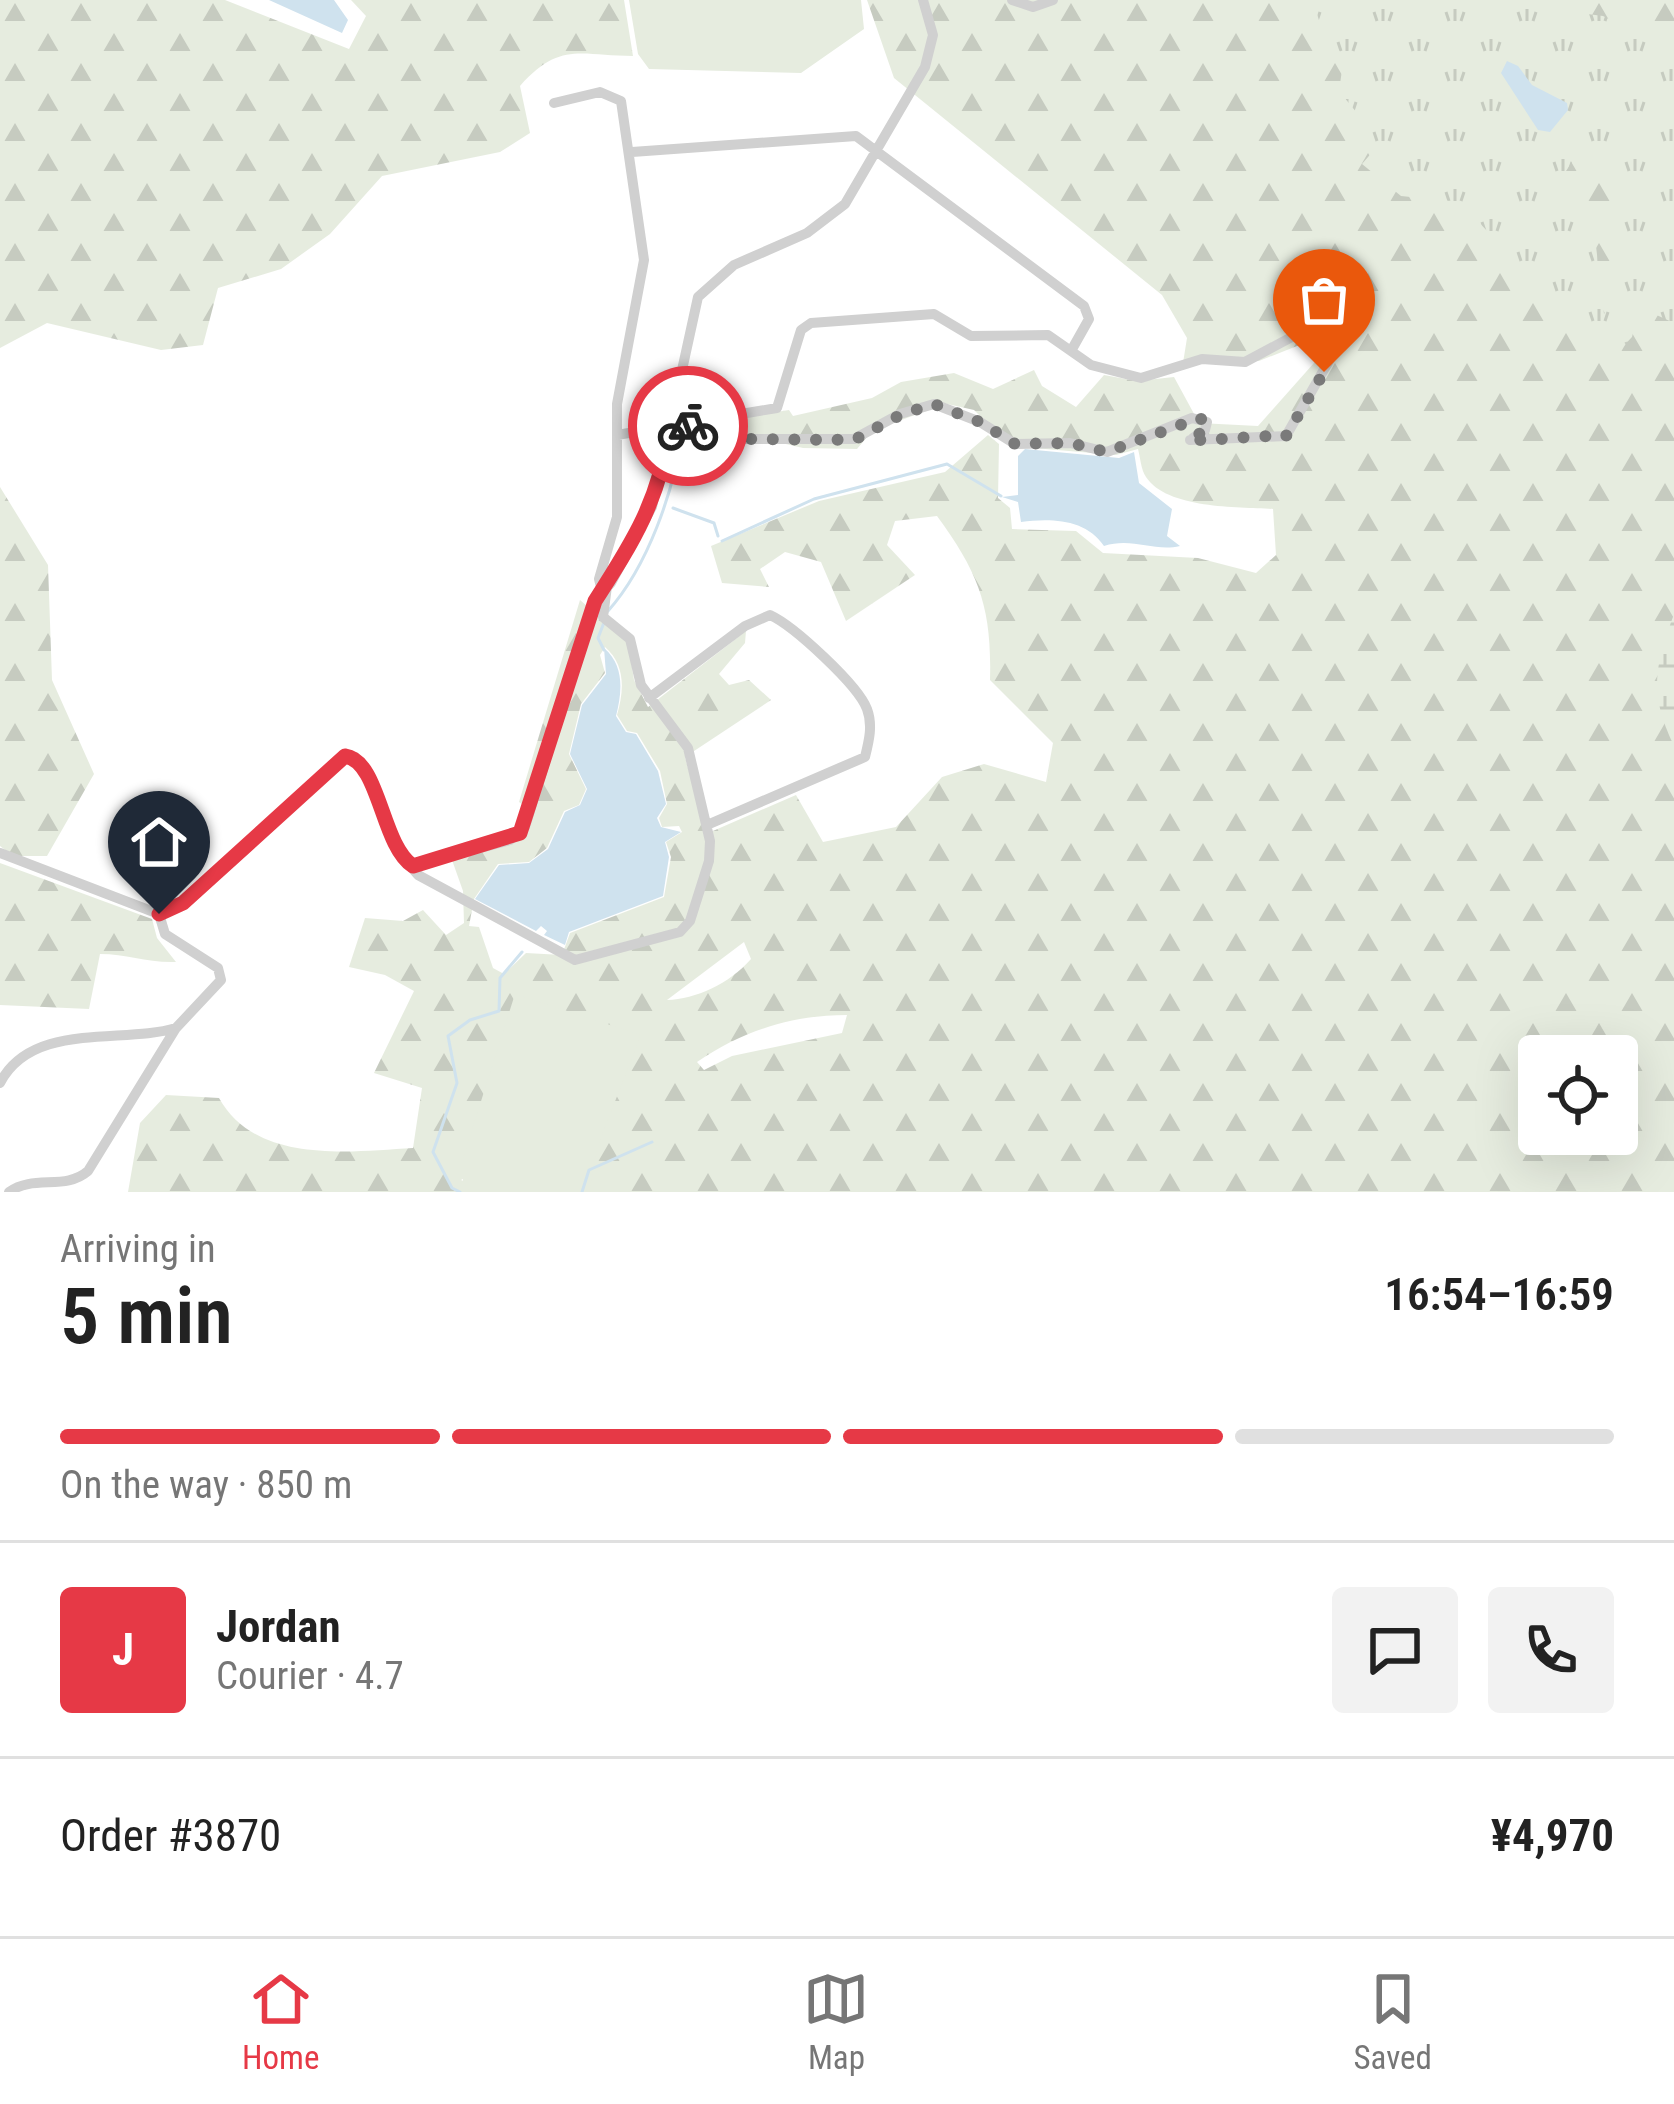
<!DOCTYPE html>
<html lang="en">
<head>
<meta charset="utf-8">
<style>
	:root { --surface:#fff; --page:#f2f2f2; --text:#222; --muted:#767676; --line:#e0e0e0; --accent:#e63946 }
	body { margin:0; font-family:"Roboto Condensed",sans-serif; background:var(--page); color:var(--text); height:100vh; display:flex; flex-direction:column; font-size:45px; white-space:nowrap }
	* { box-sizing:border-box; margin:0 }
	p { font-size:39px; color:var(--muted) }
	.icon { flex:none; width:66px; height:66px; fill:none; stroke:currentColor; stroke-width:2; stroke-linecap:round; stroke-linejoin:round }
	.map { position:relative; height:1192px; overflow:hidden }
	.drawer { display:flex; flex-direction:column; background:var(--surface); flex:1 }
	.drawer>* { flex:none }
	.buttons { position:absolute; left:1518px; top:1035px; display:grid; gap:24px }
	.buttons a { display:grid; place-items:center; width:120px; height:120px; border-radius:12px; background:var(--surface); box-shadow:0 12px 48px #0002; font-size:60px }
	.pin { position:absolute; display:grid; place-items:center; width:102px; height:102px; color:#fff; margin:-123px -51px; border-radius:50% 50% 50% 0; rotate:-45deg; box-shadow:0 0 12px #0007 }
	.pin .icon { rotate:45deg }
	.courier { position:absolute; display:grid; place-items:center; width:120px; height:120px; margin:-60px; border:9px solid #e63946; border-radius:50%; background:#fff; color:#222; box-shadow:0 3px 15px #0007 }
	.overview em { font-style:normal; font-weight:600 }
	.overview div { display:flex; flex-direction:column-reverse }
	.overview { display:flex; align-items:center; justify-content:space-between; height:204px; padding:0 60px }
	h1 { font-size:78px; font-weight:600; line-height:90px }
	.bar { display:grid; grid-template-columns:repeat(4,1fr); gap:18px 12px; align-content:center; height:144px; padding:0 60px }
	.bar i { height:15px; border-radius:9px; background:var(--line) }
	.bar .current { background:var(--accent) }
	.bar p { grid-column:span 4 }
	.line { display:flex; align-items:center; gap:30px; padding:0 60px; border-top:3px solid var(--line) }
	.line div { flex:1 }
	.round { display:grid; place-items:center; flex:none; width:126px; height:126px; border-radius:12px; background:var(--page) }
	.tab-bar { display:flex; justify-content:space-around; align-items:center; height:168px; border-top:3px solid var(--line); background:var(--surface); font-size:33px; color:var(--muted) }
	.tab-bar a { display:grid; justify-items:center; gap:6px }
	.tab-bar .current { color:var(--accent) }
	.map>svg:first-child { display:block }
	.grass { fill:url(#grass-tufts) }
	.forest { fill:url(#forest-firs); fill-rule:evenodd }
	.wetland { fill:url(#wetland-marsh) }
	.park { fill:#e6ecdf }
	.water { fill:#cfe2ee }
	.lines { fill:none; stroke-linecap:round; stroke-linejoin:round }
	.stream { stroke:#cfe2ee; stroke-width:3 }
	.minor { stroke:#d0d0d0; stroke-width:10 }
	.done { stroke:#7a7a7a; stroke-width:12; stroke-dasharray:0 21.6 }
	.route { stroke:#e63946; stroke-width:15 }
</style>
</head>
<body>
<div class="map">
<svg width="1674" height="1192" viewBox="0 0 1674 1192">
	<defs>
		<pattern id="grass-tufts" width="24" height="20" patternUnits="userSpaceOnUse" patternTransform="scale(3)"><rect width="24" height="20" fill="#e6ecdf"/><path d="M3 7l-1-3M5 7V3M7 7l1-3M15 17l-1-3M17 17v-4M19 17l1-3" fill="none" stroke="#c6cbc0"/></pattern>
		<pattern id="forest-firs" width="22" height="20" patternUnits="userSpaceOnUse" patternTransform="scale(3)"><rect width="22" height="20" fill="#e6ecdf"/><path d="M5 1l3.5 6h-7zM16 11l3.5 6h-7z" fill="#c6cbc0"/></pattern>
		<pattern id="wetland-marsh" width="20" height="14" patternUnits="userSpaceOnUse" patternTransform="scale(3)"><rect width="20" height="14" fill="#e6ecdf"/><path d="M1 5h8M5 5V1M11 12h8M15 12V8" fill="none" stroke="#c6cbc0"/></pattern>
	</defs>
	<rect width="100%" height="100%" fill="#fff"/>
	<path class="grass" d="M1153,0H1674V433Z"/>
	<path class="forest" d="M0,0H225L349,49L366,16L351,0H624L633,56C580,56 560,41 520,86L530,133L500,152L382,176L330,234L281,269L218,288L203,345L161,350L47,323L0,348Z
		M867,0H1313L1323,34L1344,56L1339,91L1366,124L1374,150L1362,164L1401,196L1460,202L1604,356L1616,354L1632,337L1636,321L1650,312L1674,323V1192H578L477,1172L461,1180L494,1192H128L140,1123L166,1095L219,1098C256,1164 347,1152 413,1148L422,1088L374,1073L414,991L385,975L349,967L365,918L403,921L423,910L446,935L464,923L463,891L452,860L522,838L534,812L519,802L580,600L628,641L634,680L648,707L746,631L745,643L719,674L729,685L749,680L771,700L685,757L706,834L796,795L823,842L896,827L942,777L984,764L1046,782L1053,743L990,680C992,608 979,573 937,516L895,521L887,545L915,575L846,621L821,562L785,552L760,569L769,587L722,583L711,546L819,501L945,472L988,435L999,444L998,498L1010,508L1012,529L1076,531L1103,553L1198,558L1256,573L1276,555L1273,509C1239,507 1167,509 1146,477C1141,470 1140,456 1138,449L1116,455L1011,446L974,410L934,401L931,409L872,431L857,449L803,448L713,427L711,422L789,410L793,416L872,398L901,382L954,373L993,389L1034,370L1042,386L1076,407L1104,375L1137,381L1174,377L1199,423L1258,426L1345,328L1331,310L1306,329L1302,344L1259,361L1183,363L1187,338L1162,295L894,78ZM605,647C626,665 624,691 617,715L627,731L637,733L660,771L667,804L659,818L662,827L679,826L682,832L666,842L671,857L664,897L570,933L562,955L526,953L504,974L493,968L479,927L469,926L474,899L498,864L529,862L547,848L564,811L579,805L586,789L569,754L581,704L605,673L600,655ZM744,942L751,959C729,984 696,999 667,1000ZM847,1015L842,1033L732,1056L704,1070L697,1062C742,1031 792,1015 847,1015ZM1539,1056H1617V1134H1539Z
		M1537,0H1674V52L1603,16L1548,9Z
		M1594,152L1612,176L1608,223L1614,297L1604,314L1596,246L1552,192L1576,156Z
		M0,487L48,565L52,680L94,774L47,856H13L0,846Z
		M0,863L152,919L157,938L176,962C147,963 127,954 100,954L89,1009L0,1005Z"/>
	<path class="wetland" d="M1674,614V746C1648,692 1655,667 1674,614Z"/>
	<path class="park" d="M629,0H861L864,29L801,73L649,69L638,54Z
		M515,994L641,1035L598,1145L589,1192H471L463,1183V1158Z"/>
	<path class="water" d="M269,0H334L348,20L342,33Z
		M1507,61L1518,66L1532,85L1567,103L1568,110L1550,132L1538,130L1501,73Z
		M1025,449L1119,458L1134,452L1139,483L1172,509L1167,536L1180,546C1154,552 1132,537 1104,546C1086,519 1051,518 1021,522L1018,502L1002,497L1018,495V456Z
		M604,648C625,666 622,692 616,716L626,732L636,734L658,771L666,804L657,818L661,827L681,832L665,842L669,857L663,896L569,932L565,945L544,935L547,931L541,926L536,931L475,899L499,865L529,863L548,849L565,812L580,805L587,789L570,754L582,705L606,674Z"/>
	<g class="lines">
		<path class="stream" d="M673,508L714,523L718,536
			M722,541L814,499L947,464L1001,496
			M608,611C648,566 674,491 682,432
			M604,650L598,638L605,620
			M460,1192L452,1188L433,1152L457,1083L448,1036L470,1020L499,1011L500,978L522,952
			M582,1192L589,1170L652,1142"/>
		<path class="minor" d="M1012,0L1033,7L1053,0
			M554,103L600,92L621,101L644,260L617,404V517L599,579L602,591
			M632,152L856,136L1084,306L1089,319L1071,351
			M686,424L739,439H854L900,414L934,404L980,422L1015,444L1070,443L1107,452L1192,418L1207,422L1205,430L1193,438
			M617,435L777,408L801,330L811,323L934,314L971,336L1048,335L1091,365L1141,378L1202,359L1245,362L1344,309L1330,359L1286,436L1190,440
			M649,698L745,626L770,615C794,626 858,685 867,709C873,725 869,741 865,757L707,825
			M0,853L159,914L183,903L332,767L345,756L355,757L364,767L396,850L418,875L575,960L680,932L690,921L709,861L710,841L688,748L641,685L630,639L603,617L607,586
			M413,866L510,840L525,827L595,601L611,583L652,507L698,297L734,265L807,233L845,204L925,67L933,35L923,0
			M0,1083C32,1021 123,1044 176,1028
			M9,1192C34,1174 65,1191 88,1171L176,1028L221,980L218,968L165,934L159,914"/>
	</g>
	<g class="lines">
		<path class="done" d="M688,426L740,439L854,440L900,415L934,404L980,422L1015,444L1070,443L1107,452L1199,418L1207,422L1205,430L1190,440C1210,441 1279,434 1286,436L1324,372"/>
		<path class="route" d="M159,914L183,903L345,756C380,761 381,845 413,866L520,833L595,601C635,539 658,502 671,426H688"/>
	</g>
</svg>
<div class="buttons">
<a><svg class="icon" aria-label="locate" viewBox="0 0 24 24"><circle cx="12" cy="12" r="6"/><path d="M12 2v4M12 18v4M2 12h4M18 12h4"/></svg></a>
</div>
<div class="pin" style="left:1324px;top:372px;background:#ea580c"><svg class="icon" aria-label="bag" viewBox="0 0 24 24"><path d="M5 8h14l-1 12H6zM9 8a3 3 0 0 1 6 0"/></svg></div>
<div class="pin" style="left:159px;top:914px;background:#1f2937"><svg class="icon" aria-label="home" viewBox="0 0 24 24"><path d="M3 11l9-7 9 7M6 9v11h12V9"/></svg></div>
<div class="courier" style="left:688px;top:426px"><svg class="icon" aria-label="bike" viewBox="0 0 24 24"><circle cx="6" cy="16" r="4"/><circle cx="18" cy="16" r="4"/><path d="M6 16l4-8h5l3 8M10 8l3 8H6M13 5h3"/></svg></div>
</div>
<section class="drawer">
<div class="overview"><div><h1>5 min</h1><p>Arriving in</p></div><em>16:54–16:59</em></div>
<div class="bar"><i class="current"></i><i class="current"></i><i class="current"></i><i></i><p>On the way · 850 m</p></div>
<div class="line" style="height:216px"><b class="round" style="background:var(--accent);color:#fff">J</b><div><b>Jordan</b><p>Courier · 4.7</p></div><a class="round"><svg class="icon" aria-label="chat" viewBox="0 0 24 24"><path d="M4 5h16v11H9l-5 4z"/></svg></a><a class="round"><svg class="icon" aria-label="phone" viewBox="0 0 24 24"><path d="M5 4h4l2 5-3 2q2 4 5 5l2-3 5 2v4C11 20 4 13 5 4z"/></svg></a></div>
<div class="line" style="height:156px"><div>Order #3870</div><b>¥4,970</b></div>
</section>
<nav class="tab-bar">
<a class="current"><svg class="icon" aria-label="home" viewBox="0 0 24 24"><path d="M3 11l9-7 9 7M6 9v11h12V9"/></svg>Home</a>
<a><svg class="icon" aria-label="map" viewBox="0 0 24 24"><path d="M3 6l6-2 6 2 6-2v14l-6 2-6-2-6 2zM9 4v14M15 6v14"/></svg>Map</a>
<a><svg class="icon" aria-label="saved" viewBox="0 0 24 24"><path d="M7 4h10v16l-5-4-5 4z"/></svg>Saved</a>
</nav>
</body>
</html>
